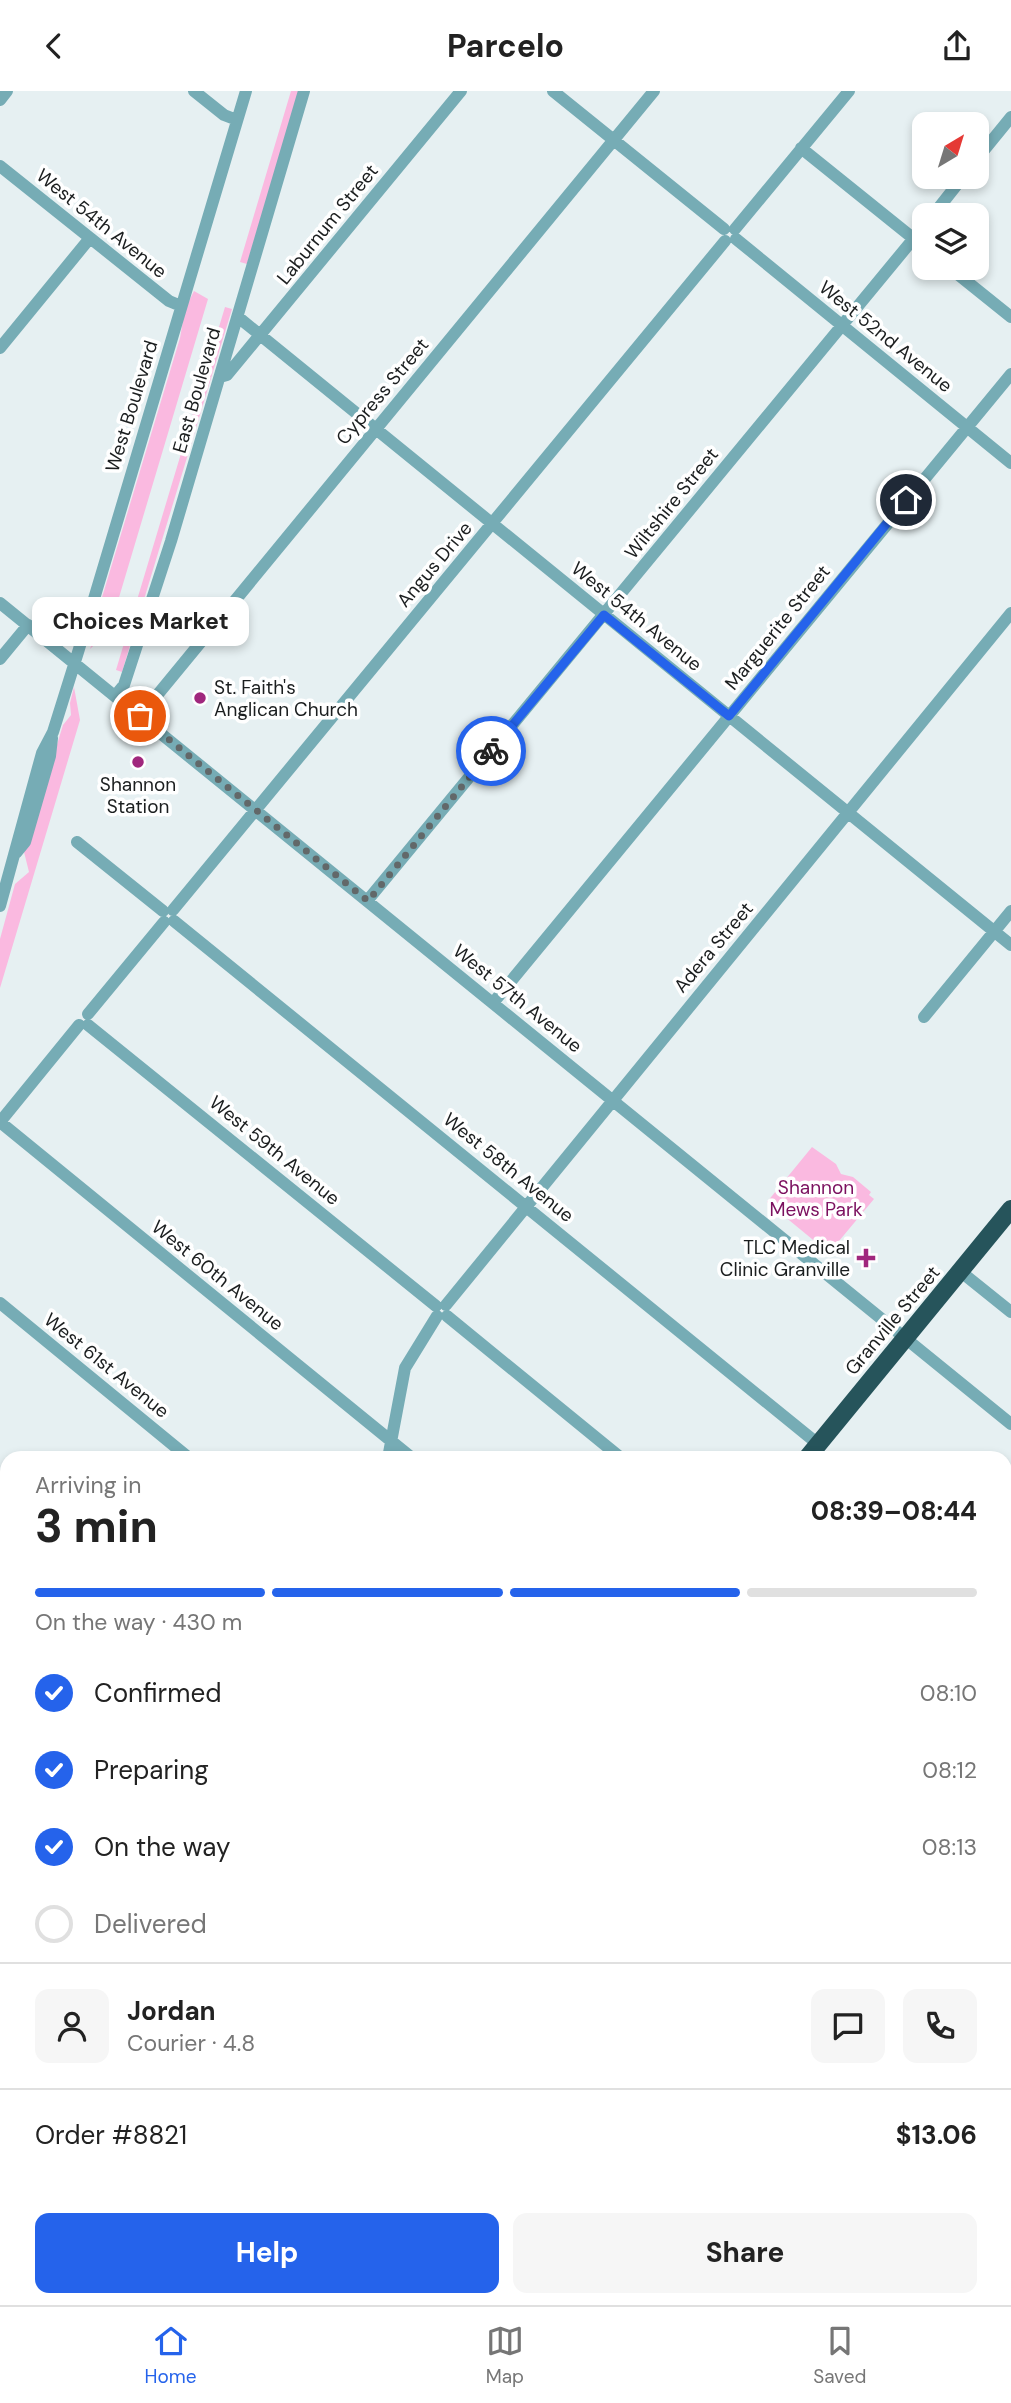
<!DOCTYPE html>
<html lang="en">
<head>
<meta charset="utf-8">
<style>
	:root { --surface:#fff; --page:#f6f6f6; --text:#222; --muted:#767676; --line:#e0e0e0; --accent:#2563eb }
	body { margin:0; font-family:"DM Sans",sans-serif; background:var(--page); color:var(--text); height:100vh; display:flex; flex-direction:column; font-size:26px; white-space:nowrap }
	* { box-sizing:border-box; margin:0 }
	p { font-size:23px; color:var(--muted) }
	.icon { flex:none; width:38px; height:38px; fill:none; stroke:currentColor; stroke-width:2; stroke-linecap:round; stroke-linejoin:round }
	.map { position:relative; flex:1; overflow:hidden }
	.details { position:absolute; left:0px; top:1360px; width:1012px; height:856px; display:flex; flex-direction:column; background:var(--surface); border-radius:21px 21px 0 0; box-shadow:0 4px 10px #0003 }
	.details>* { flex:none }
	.needle { width:46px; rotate:38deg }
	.buttons { position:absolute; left:912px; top:21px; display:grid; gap:14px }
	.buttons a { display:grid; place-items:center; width:77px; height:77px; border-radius:14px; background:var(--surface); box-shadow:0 4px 10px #0003; font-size:35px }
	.pin { position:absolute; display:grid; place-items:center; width:60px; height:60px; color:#fff; margin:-30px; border:4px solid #fff; border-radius:50%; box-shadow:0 2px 7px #0007 }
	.courier { position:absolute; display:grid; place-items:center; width:70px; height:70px; margin:-35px; border:5px solid #2563eb; border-radius:50%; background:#fff; color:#222; box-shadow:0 2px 9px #0007 }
	.bubble { position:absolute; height:49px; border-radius:14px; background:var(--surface); box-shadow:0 4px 10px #0003; font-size:23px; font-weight:700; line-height:49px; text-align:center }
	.head em { font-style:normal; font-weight:700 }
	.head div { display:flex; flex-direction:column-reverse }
	.head { display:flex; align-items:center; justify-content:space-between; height:119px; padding:0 35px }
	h1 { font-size:46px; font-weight:700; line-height:52px }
	.bar { display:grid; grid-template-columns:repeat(4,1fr); gap:10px 7px; align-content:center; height:84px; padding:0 35px }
	.bar i { height:9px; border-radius:5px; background:var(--line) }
	.bar .on { background:var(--accent) }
	.bar p { grid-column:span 4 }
	.line { display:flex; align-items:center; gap:18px; padding:0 35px; border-top:2px solid var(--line) }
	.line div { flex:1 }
	.round { display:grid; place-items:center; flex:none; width:74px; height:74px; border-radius:14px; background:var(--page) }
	ol { padding:0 35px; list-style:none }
	li { display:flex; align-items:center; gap:21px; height:77px }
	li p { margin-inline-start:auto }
	li .icon { padding:7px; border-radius:50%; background:var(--accent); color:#fff; stroke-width:4 }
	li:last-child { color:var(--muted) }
	li i { width:38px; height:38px; border:4px solid var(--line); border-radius:50% }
	.primary-button { display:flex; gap:14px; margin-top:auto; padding:14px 35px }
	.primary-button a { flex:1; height:80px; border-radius:14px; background:var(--accent); color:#fff; font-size:28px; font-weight:700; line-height:80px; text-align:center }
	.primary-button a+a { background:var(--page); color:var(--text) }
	header { display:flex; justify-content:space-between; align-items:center; height:91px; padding:0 35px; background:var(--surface); font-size:32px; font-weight:700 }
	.menu { display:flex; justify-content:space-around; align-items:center; height:98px; border-top:2px solid var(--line); background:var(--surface); font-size:19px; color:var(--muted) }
	.menu a { display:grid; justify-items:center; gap:4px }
	.menu .on { color:var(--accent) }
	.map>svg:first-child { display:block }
	.green { fill:#fab9e0 }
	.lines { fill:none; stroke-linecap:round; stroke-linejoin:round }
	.minor { stroke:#76acb5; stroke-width:12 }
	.highway { stroke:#26545b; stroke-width:18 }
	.done { stroke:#626869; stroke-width:7; stroke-dasharray:0 12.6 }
	.route { stroke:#2563eb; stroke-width:9 }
	.poi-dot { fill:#a0277d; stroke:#fff; stroke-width:2.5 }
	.labels { text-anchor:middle; stroke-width:7; stroke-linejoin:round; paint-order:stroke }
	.street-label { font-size:19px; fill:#1b1e1f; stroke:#fff }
	.poi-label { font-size:19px; fill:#1b1e1f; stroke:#fff; text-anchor:start }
	.park-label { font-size:19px; fill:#7b105f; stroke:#fff }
</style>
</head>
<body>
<header><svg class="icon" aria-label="back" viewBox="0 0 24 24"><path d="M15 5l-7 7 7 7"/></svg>Parcelo<svg class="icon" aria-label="share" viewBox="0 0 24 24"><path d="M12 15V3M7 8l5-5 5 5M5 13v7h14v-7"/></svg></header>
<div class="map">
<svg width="1011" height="2214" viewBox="0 0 1011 2214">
	<rect width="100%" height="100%" fill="#e6f0f2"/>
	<path class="green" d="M291,0H299L247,173L240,171Z
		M194,200L208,208L109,540L90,558L101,525L97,523L180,247L185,218Z
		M225,216L232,218L122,581L116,579Z
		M74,596L80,629L0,897V848L15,793L29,781L24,761L63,634L71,624L70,612Z
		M812,1056L836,1073L841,1083L853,1086L871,1101L869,1104L874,1108L829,1162L767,1111Z"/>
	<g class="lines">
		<path class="minor" d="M194,0L224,24L237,29
			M553,0L724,138
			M0,9L7,0
			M801,57L924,156
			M976,69L1011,26
			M0,75L169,210L181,215
			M933,124L963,86
			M735,138L849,0
			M736,148L1011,372
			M950,177L1011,226
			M238,226L1011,854
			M0,257L90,147
			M220,286L227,284L461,0
			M0,512L1011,1333
			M0,568L28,534
			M115,605L124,594L171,450L304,0
			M140,625L654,0
			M77,751L163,820
			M16,762L25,751L50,665L52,647
			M367,810L924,135
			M0,815L42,662L53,641L79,558L246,0
			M173,819L725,150
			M174,830L818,1353
			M493,912L1011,283
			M88,923L164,831
			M924,926L1011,820
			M88,934L436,1215
			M0,1031L412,1367
			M0,1031L79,934
			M960,1180L1011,1221
			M0,1212L189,1367
			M446,1214L1011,522
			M447,1225L621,1367
			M388,1367L405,1277L437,1225
			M0,1406L7,1412
			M1004,1516L1011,1509
			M1004,1530L1011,1536
			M0,1596L7,1602
			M1004,1733L1011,1738
			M0,1771L7,1777
			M0,1839L7,1830
			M1004,1902L1011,1894
			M0,1952L7,1958
			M1004,2041L1011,2053
			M1004,2127L1011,2119
			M0,2134L7,2139
			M91,2208L97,2214
			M533,2208L540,2214
			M289,2214L293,2208
			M473,2214L478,2208
			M654,2214L659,2208
			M754,2214L758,2208
			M934,2214L939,2208"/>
		<path class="highway" d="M807,1367L1011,1118
			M113,2214L118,2208"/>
	</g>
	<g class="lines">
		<path class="done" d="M140,625L368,810L491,660"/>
		<path class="route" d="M491,660L604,524L729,625L906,409"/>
	</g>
	<g class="poi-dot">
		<circle cx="200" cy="607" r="7"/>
		<circle cx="138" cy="671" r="7"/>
		<path d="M862.5 1156.5h7v7h7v7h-7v7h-7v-7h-7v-7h7z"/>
	</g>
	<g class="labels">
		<g class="street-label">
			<text transform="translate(102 132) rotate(39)" y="7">West 54th Avenue</text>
			<text transform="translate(327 133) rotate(-51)" y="7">Laburnum Street</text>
			<text transform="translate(886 245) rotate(39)" y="7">West 52nd Avenue</text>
			<text transform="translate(196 299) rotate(-74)" y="7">East Boulevard</text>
			<text transform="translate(382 300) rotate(-50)" y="7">Cypress Street</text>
			<text transform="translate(131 315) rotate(-73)" y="7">West Boulevard</text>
			<text transform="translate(671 412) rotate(-51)" y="7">Wiltshire Street</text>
			<text transform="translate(434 473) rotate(-50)" y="7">Angus Drive</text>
			<text transform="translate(637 525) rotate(39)" y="7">West 54th Avenue</text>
			<text transform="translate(777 536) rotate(-51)" y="7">Marguerite Street</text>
			<text transform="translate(713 856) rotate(-50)" y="7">Adera Street</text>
			<text transform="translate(518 907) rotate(39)" y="7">West 57th Avenue</text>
			<text transform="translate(275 1059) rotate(39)" y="7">West 59th Avenue</text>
			<text transform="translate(509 1076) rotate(39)" y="7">West 58th Avenue</text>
			<text transform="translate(218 1184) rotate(39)" y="7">West 60th Avenue</text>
			<text transform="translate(892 1229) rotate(-50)" y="7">Granville Street</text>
			<text transform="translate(107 1274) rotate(39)" y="7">West 61st Avenue</text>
		</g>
		<g class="poi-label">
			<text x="214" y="603">St. Faith's<tspan x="214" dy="22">Anglican Church</tspan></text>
			<text x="138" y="700" text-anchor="middle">Shannon<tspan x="138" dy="22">Station</tspan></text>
			<text x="850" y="1163" text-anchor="end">TLC Medical<tspan x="850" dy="22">Clinic Granville</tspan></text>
		</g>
		<g class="park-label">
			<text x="816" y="1103">Shannon<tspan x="816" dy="22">Mews Park</tspan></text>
		</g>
	</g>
</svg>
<div class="buttons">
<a><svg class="needle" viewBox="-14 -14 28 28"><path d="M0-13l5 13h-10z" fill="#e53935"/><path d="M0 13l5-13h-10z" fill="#767676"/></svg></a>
<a><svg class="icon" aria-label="layers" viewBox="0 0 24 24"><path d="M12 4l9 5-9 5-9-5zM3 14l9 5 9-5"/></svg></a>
</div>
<div class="pin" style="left:140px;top:625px;background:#ea580c"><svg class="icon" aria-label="bag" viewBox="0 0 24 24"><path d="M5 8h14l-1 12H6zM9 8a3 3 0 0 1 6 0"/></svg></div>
<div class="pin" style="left:906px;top:409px;background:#1f2937"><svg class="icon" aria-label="home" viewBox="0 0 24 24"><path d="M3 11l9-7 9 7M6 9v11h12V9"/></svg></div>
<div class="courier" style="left:491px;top:660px"><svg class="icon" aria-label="bike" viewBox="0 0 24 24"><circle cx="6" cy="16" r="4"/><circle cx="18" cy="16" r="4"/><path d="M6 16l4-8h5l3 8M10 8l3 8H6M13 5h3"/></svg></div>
<div class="bubble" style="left:32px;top:506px;width:217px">Choices Market</div>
<section class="details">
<div class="head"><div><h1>3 min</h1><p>Arriving in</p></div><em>08:39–08:44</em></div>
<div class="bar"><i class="on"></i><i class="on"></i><i class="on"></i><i></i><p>On the way · 430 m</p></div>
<ol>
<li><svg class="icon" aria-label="check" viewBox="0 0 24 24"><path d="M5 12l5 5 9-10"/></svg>Confirmed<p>08:10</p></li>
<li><svg class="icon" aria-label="check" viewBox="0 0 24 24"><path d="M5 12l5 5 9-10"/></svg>Preparing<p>08:12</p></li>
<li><svg class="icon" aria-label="check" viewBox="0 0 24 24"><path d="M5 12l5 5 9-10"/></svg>On the way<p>08:13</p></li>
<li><i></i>Delivered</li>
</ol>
<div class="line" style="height:126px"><a class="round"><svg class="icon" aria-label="person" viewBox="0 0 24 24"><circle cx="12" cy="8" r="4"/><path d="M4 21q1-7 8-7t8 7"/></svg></a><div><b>Jordan</b><p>Courier · 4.8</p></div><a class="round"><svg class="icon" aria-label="chat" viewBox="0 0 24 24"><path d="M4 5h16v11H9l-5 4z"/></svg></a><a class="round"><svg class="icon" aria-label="phone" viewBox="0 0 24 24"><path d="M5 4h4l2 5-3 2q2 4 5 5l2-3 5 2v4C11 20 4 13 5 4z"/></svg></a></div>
<div class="line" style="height:91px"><div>Order #8821</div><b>$13.06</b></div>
<div class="primary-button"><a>Help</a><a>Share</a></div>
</section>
</div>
<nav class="menu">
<a class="on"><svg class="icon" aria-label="home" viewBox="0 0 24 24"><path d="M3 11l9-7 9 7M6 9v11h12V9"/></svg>Home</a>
<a><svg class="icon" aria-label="map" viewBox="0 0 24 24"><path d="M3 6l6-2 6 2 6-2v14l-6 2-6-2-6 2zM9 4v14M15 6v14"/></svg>Map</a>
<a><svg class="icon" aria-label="saved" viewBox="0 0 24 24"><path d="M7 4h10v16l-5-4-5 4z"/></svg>Saved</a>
</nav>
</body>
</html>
